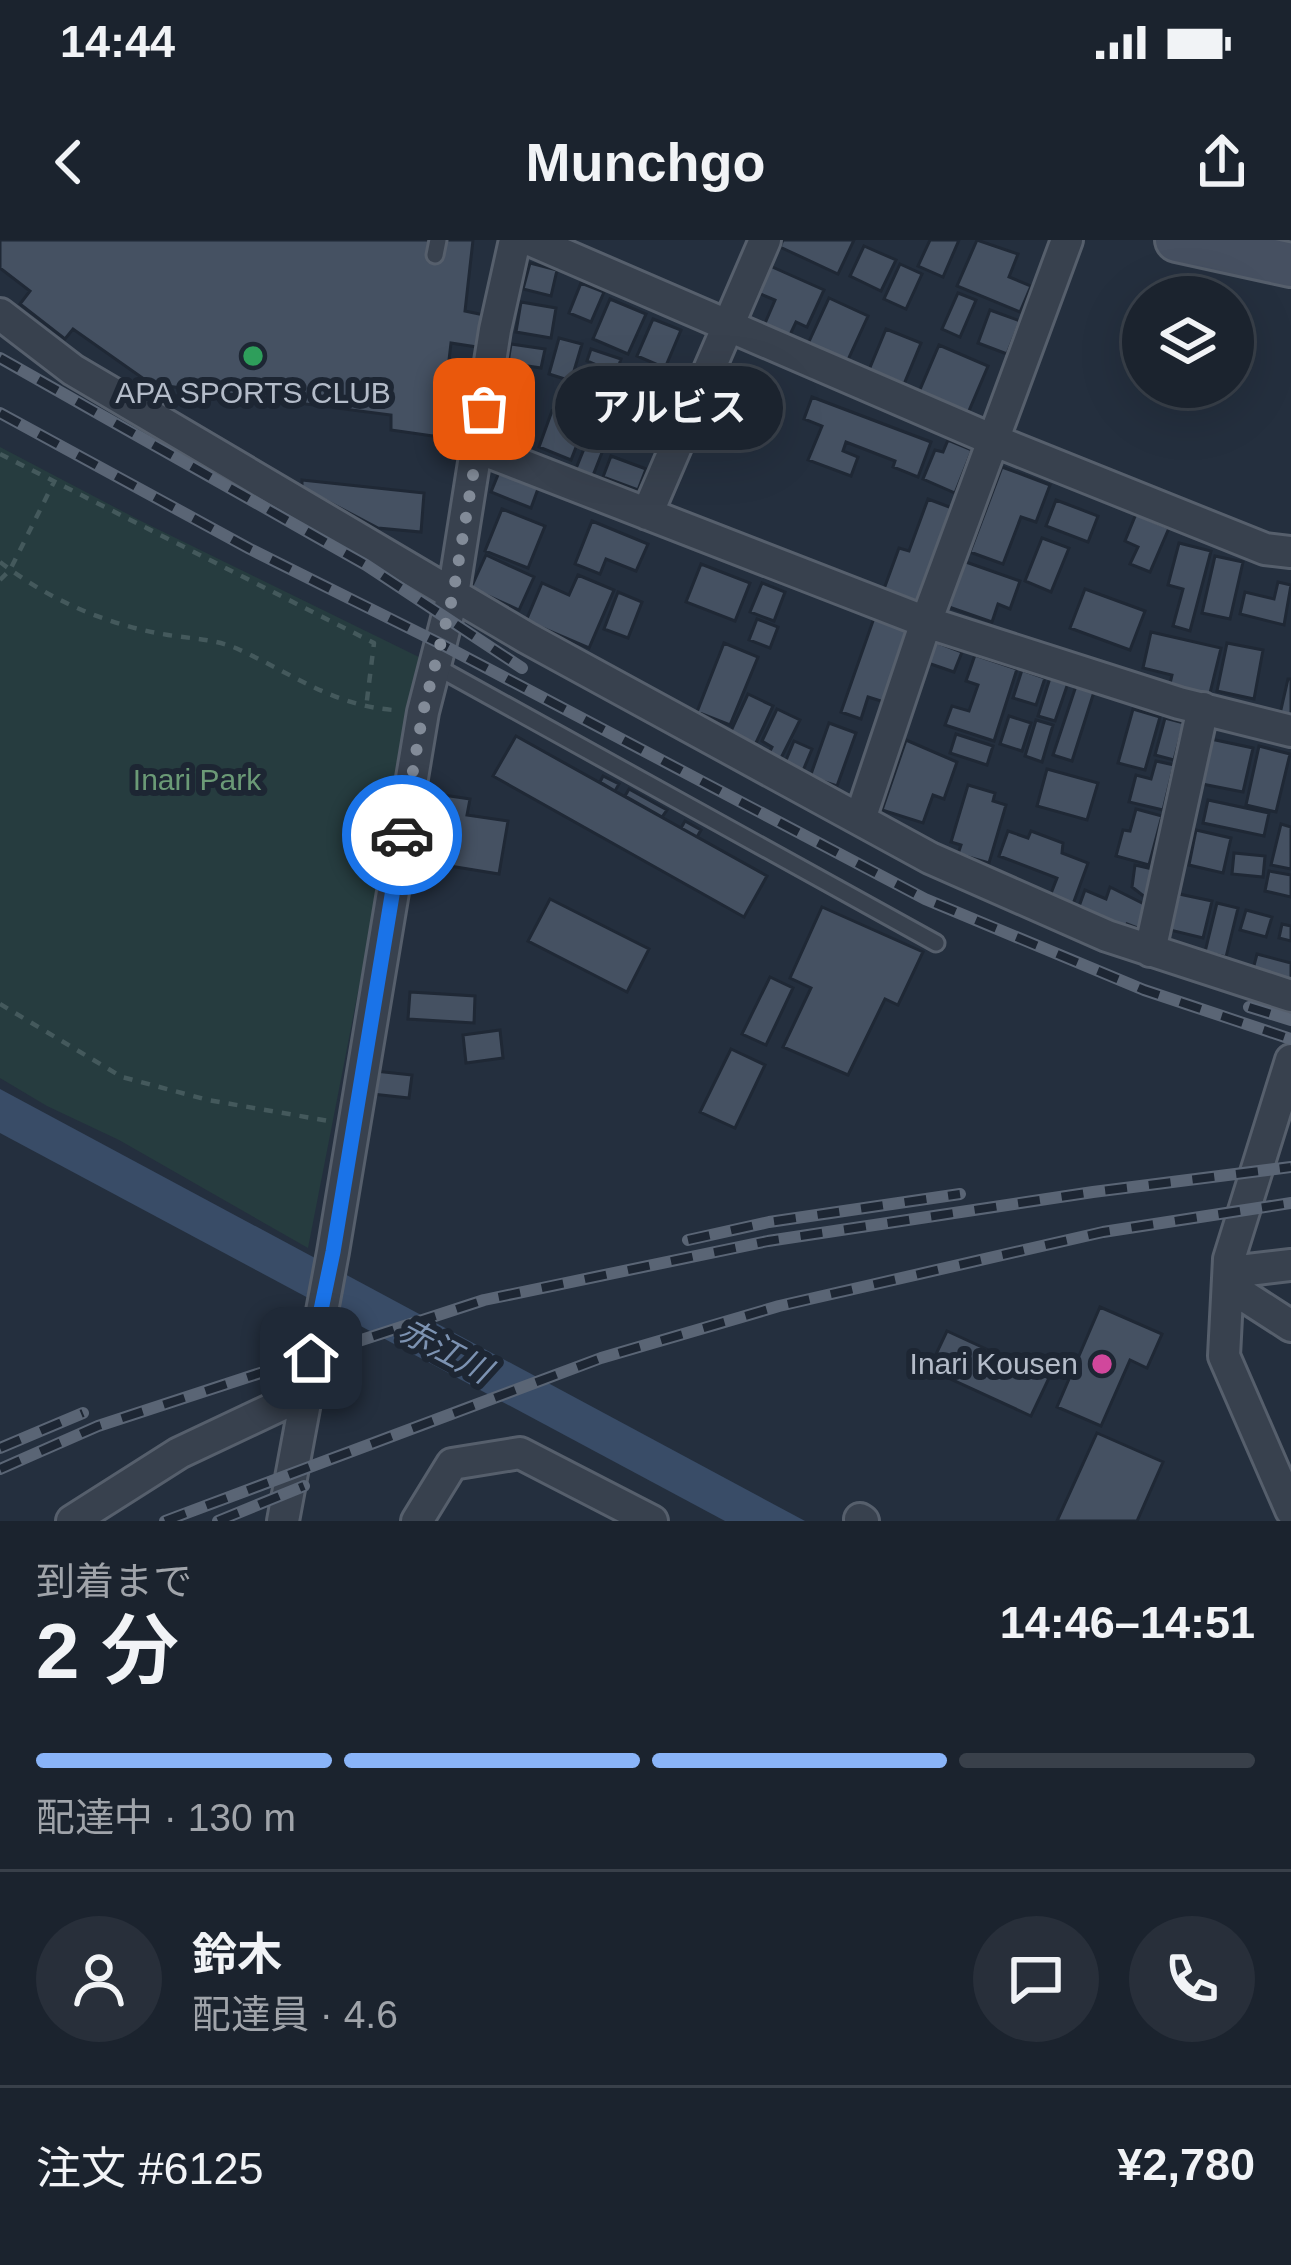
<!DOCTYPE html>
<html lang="ja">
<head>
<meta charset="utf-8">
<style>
	:root { --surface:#1b232e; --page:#282f3a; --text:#f1f3f6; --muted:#a0a4aa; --line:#39404a; --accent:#8ab4f8 }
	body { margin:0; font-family:Arial,"Noto Sans JP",sans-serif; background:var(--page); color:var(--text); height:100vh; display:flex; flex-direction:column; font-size:45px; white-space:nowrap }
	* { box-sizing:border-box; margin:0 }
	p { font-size:39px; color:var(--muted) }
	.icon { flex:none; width:66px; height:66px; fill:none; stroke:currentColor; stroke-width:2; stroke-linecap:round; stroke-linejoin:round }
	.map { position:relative; height:1281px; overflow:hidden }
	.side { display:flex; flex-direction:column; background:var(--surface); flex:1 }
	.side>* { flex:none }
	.fabs { position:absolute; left:1122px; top:36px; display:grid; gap:24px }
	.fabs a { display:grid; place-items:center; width:132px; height:132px; border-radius:50%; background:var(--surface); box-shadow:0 12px 48px #0002,0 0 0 3px var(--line); font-size:60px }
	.pin { position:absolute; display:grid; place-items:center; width:102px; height:102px; color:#fff; margin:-51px; border-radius:24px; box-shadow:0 6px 18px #0006 }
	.courier { position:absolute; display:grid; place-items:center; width:120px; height:120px; margin:-60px; border:9px solid #1a73e8; border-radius:50%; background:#fff; color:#222; box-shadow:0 3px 15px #0007 }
	.bubble { position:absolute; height:84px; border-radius:42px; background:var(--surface); box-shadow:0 12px 48px #0002,0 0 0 3px var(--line); font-size:39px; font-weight:600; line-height:84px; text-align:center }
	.overview em { font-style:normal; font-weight:600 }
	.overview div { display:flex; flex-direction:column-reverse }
	.overview { display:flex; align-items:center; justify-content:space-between; height:204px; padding:0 36px }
	h1 { font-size:78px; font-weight:600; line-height:90px }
	.bar { display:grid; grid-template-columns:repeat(4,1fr); gap:18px 12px; align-content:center; height:144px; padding:0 36px }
	.bar i { height:15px; border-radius:9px; background:var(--line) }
	.bar .on { background:var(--accent) }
	.bar p { grid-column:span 4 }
	.line { display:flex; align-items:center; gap:30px; padding:0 36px; border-top:3px solid var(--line) }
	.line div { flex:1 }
	.round { display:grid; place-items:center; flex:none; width:126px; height:126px; border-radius:63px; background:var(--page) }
	.status { display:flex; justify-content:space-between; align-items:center; height:84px; padding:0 60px; background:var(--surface); direction:ltr }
	.status svg { height:33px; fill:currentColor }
	header { display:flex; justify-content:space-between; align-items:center; height:156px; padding:0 36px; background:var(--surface); font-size:54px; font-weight:600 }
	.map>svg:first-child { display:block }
	.green { fill:#263c3f }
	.water { fill:#394c67 }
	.building { fill:#455162; stroke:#1f2835; stroke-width:3 }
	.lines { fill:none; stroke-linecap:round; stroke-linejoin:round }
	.lane-casing { stroke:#565f6c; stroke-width:21 }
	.street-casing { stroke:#565f6c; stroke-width:36 }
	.secondary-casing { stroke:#565f6c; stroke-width:48 }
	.path { stroke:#44595c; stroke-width:4.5; stroke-dasharray:9 9; stroke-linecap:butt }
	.lane { stroke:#38414e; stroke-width:15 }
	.street { stroke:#38414e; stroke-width:30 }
	.secondary { stroke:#465061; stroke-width:42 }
	.rail-casing { stroke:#5a6575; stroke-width:12 }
	.rail { stroke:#1d2633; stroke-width:8; stroke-dasharray:22; stroke-linecap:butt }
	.done { stroke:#828b98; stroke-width:12; stroke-dasharray:0 21.6 }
	.route { stroke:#1a73e8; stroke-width:15 }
	.leisure-dot { fill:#2e9e5b; stroke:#1d2633; stroke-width:4.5 }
	.hotel-dot { fill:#d1479c; stroke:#1d2633; stroke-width:4.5 }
	.labels { text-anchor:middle; stroke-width:12; stroke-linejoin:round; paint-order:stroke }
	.poi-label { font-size:30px; fill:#b4bcc9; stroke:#1d2633 }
	.park-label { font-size:30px; fill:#6b9a76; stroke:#1d2633 }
	.water-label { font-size:33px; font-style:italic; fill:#7c92b1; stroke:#1d2633 }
</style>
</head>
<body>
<div class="status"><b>14:44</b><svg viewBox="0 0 49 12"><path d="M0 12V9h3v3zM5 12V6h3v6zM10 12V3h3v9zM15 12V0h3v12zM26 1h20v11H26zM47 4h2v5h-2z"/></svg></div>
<header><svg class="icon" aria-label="back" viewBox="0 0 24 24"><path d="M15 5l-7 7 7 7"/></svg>Munchgo<svg class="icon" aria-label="share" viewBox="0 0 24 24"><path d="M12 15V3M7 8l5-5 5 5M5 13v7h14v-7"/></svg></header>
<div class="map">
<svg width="1291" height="1281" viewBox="0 0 1291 1281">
	<rect width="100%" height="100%" fill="#242f3e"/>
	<path class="green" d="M0,207L141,281L423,419L308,1008L119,900L47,866L0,838Z"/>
	<path class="water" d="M0,849L805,1281H725L0,893Z"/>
	<path class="building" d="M0,0H473L465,71L484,75L477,107L451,103L440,197L391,190V175L151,144L73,89L65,99L20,64L30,51L0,28Z
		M783,0H854L838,34L780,7Z
		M930,0H959L943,37L918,26Z
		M977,0L1018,14L1009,37L1031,46L1020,72L957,46Z
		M864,6L896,20L881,51L850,36Z
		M530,23L557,30L551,56L523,49Z
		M900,24L922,34L906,69L884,59Z
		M770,26L824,50L807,87L796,82L788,99L763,88L775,60L758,53Z
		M581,43L604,52L591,82L569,73Z
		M958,53L976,60L960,97L942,89Z
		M829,58L868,76L846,124L807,106Z
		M610,59L646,74L628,114L593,99Z
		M521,62L556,68L551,98L516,92Z
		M990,70L1020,81L1007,114L978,103Z
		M653,79L681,90L665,128L637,116Z
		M886,89L921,103L904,144L869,130Z
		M559,98L582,104L571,141L549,134Z
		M511,104L545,109L541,128L508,123Z
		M939,105L988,126L968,173L919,152Z
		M591,109L621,119L611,149L593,143L599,126L587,121Z
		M640,125L667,136L656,162L629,151Z
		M502,148L529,152L526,166L500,162Z
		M609,153L656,172L643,204L596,185Z
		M812,157L931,202L918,237L893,227L895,221L846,202L843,211L858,217L851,236L808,220L822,186L804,179Z
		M552,171L585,184L571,220L539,207Z
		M948,200L972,210L955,253L923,239L935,210L943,212Z
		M586,204L603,210L592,238L575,231Z
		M611,216L646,229L638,250L603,237Z
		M1002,227L1050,245L1036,282L1021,277L1003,324L970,312Z
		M500,230L539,246L531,268L491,252Z
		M302,240L424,253L421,292L378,288L302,248Z
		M928,259L952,268L918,362L884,349L899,308L909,311Z
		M1056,260L1098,276L1088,302L1046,286Z
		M502,269L545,286L528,328L485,311Z
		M1136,274L1169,288L1150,332L1130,324L1138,307L1125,301Z
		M592,281L648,304L636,331L606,319L600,334L575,324Z
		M1042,298L1069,308L1051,352L1025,341Z
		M1179,303L1211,311L1190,391L1173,386L1183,349L1168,345Z
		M486,315L534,337L519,370L471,348Z
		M1215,316L1243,322L1230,379L1202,373Z
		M963,321L1020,341L1010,369L998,364L992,382L946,366Z
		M701,324L750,343L735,381L686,362Z
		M578,335L614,350L589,408L526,381L542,343L569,355Z
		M1278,342L1291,345L1284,385L1240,374L1245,352L1274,359Z
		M762,343L785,352L774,381L750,372Z
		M1085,349L1145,371L1130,410L1070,388Z
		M618,352L642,362L628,398L604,389Z
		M874,378L909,389L884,462L868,457L861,479L841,472Z
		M757,379L778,387L770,408L749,400Z
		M1151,392L1221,408L1209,457L1169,448L1172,435L1143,428Z
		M933,401L962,412L954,432L925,422Z
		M724,403L758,417L730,485L697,472Z
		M1227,403L1263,410L1254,459L1217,451Z
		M975,415L1017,429L994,501L945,485L952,466L969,471L978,445L966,441Z
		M1022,430L1045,438L1036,465L1013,458Z
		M1050,438L1068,443L1055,481L1038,476Z
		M1288,439H1291V477L1280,474Z
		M1076,446L1094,452L1072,521L1053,515Z
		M748,454L773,466L755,505L730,493Z
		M777,469L800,480L780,520L768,515L772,507L762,501Z
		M1133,469L1160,477L1145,530L1118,523Z
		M1009,476L1031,483L1022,511L1000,504Z
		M1165,478L1184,483L1174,520L1155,515Z
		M1036,480L1053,485L1042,522L1025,516Z
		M829,483L856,493L837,546L810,537Z
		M956,494L993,506L987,525L950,513Z
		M516,496L767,636L744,677L493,536Z
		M1206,498L1253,508L1243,552L1197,543Z
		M906,500L957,522L944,559L933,555L923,583L882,570Z
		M794,501L812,509L802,533L784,525Z
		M1259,506L1290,514L1276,572L1246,565Z
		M1156,521L1174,525L1163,570L1129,562L1136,535L1151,539Z
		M1047,529L1098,543L1087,580L1037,566Z
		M603,536L619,544L615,551L600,542Z
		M968,545L995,553L993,561L1006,565L989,623L958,614L961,605L951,602Z
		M629,549L667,570L662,577L625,556Z
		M430,553L470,559L467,575L508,581L499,634L419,621Z
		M1208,560L1269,573L1264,596L1203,583Z
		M1136,569L1162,576L1149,625L1116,616L1123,590L1130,591Z
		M685,581L701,590L697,597L681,588Z
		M1281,584L1291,587V629L1271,625Z
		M1196,590L1231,598L1223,633L1189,625Z
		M1008,591L1028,598L1031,591L1063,603L1062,613L1088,623L1073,664L1050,656L1057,638L999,616Z
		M1234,613L1265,616L1263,637L1232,634Z
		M1135,625L1157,630L1150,661L1132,647Z
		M1269,631L1291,635V657L1265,651Z
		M1110,647L1148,666L1140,689L1127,684L1124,691L1077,672L1085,650L1106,659Z
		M1179,654L1212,661L1203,698L1170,690Z
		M550,659L649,709L627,752L528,701Z
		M1217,663L1238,668L1226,717L1205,712Z
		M822,667L923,712L898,765L885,759L848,835L783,807L811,748L790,738Z
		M1246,670L1272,677L1266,697L1240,690Z
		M1282,684L1291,686V701L1279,698Z
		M1257,714L1291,723V743L1252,733Z
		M770,737L793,748L766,805L742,794Z
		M410,752L475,756L474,783L408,779Z
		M500,790L503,818L466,823L463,795Z
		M731,809L765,825L735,888L700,872Z
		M375,831L412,835L409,858L372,854Z
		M1100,1067L1162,1094L1147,1128L1130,1120L1101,1186L1057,1167Z
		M947,1091L1049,1138L1031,1176L929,1129Z
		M1097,1193L1163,1222L1137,1281H1057Z"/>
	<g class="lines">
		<g class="lane-casing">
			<path id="lane" d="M435,15L438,0
				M435,426L936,703"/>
		</g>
		<g class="street-casing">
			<path id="street" d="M530,0L993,200L1265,309L1291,312
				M0,74L73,130L527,398L930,618L1107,696L1291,756
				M478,208L926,382L1179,463L1291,491
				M647,274L765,0
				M860,579L926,382L1067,0
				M1150,711L1203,468
				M1291,820L1229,1019L1224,1116L1291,1270
				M1229,1046L1291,1086
				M1229,1046L1248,1030L1291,1025
				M860,1279L863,1281
				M72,1281L179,1213L304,1154
				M283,1281L333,1012L423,472L453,355L495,90L515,0
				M417,1281L452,1224L520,1213L652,1281"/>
		</g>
		<g class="secondary-casing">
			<path id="secondary" d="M1177,0L1291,25"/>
		</g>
		<path class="path" d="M0,214L374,403L366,468
			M0,322C49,360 107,385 168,395C193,399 217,399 240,410C293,434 332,465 393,470
			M0,340L10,330L54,242
			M0,764L122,837L208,860L329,881"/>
		<use href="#lane" class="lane"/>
		<use href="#street" class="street"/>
		<use href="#secondary" class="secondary"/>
		<g class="rail-casing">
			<path id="rail" d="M0,118L366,325L522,428
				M0,173L250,309L441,404L925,659L1144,750L1291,799
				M1249,767L1291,780
				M688,1000L769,982L960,954
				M0,1208L83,1173
				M0,1229L98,1186L484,1060L768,1001L1093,952L1291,927
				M165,1281L601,1118L779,1066L1103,992L1291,963
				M218,1281L304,1246"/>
		</g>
		<use href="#rail" class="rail"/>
	</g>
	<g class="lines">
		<path class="done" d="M402,595L423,472L453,355L484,169"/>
		<path class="route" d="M311,1118L333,1012L402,595"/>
	</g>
	<circle class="leisure-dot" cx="253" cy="116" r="12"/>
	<circle class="hotel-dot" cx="1102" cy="1124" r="12"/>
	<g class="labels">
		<g class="poi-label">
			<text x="253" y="163">APA SPORTS CLUB</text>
			<text x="1078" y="1134" text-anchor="end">Inari Kousen</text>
		</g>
		<g class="park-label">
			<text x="197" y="550">Inari Park</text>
		</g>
		<g class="water-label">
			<text transform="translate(445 1110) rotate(28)" y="12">赤江川</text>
		</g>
	</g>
</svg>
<div class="fabs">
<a><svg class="icon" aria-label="layers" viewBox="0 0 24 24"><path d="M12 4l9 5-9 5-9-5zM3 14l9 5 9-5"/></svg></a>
</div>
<div class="pin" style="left:484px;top:169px;background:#ea580c"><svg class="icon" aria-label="bag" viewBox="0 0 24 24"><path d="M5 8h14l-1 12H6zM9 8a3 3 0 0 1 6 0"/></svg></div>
<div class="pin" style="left:311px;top:1118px;background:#1f2937"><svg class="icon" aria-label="home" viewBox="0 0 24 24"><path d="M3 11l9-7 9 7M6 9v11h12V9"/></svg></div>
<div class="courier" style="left:402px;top:595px"><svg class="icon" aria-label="car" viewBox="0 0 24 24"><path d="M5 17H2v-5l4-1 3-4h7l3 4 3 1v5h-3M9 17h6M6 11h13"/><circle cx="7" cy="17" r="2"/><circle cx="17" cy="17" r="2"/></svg></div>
<div class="bubble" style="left:555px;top:126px;width:228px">アルビス</div>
</div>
<section class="side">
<div class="overview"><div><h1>2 分</h1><p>到着まで</p></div><em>14:46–14:51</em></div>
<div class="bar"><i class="on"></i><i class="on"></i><i class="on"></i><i></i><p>配達中 · 130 m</p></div>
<div class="line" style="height:216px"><a class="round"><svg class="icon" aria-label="person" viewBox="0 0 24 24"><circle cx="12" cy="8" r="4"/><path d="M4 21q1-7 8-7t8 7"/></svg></a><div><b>鈴木</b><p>配達員 · 4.6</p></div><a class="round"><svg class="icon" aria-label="chat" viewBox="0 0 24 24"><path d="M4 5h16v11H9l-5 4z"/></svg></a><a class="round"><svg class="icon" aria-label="phone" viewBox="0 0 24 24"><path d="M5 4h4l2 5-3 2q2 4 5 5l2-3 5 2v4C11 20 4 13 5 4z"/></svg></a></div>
<div class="line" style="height:156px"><div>注文 #6125</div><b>¥2,780</b></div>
</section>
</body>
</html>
